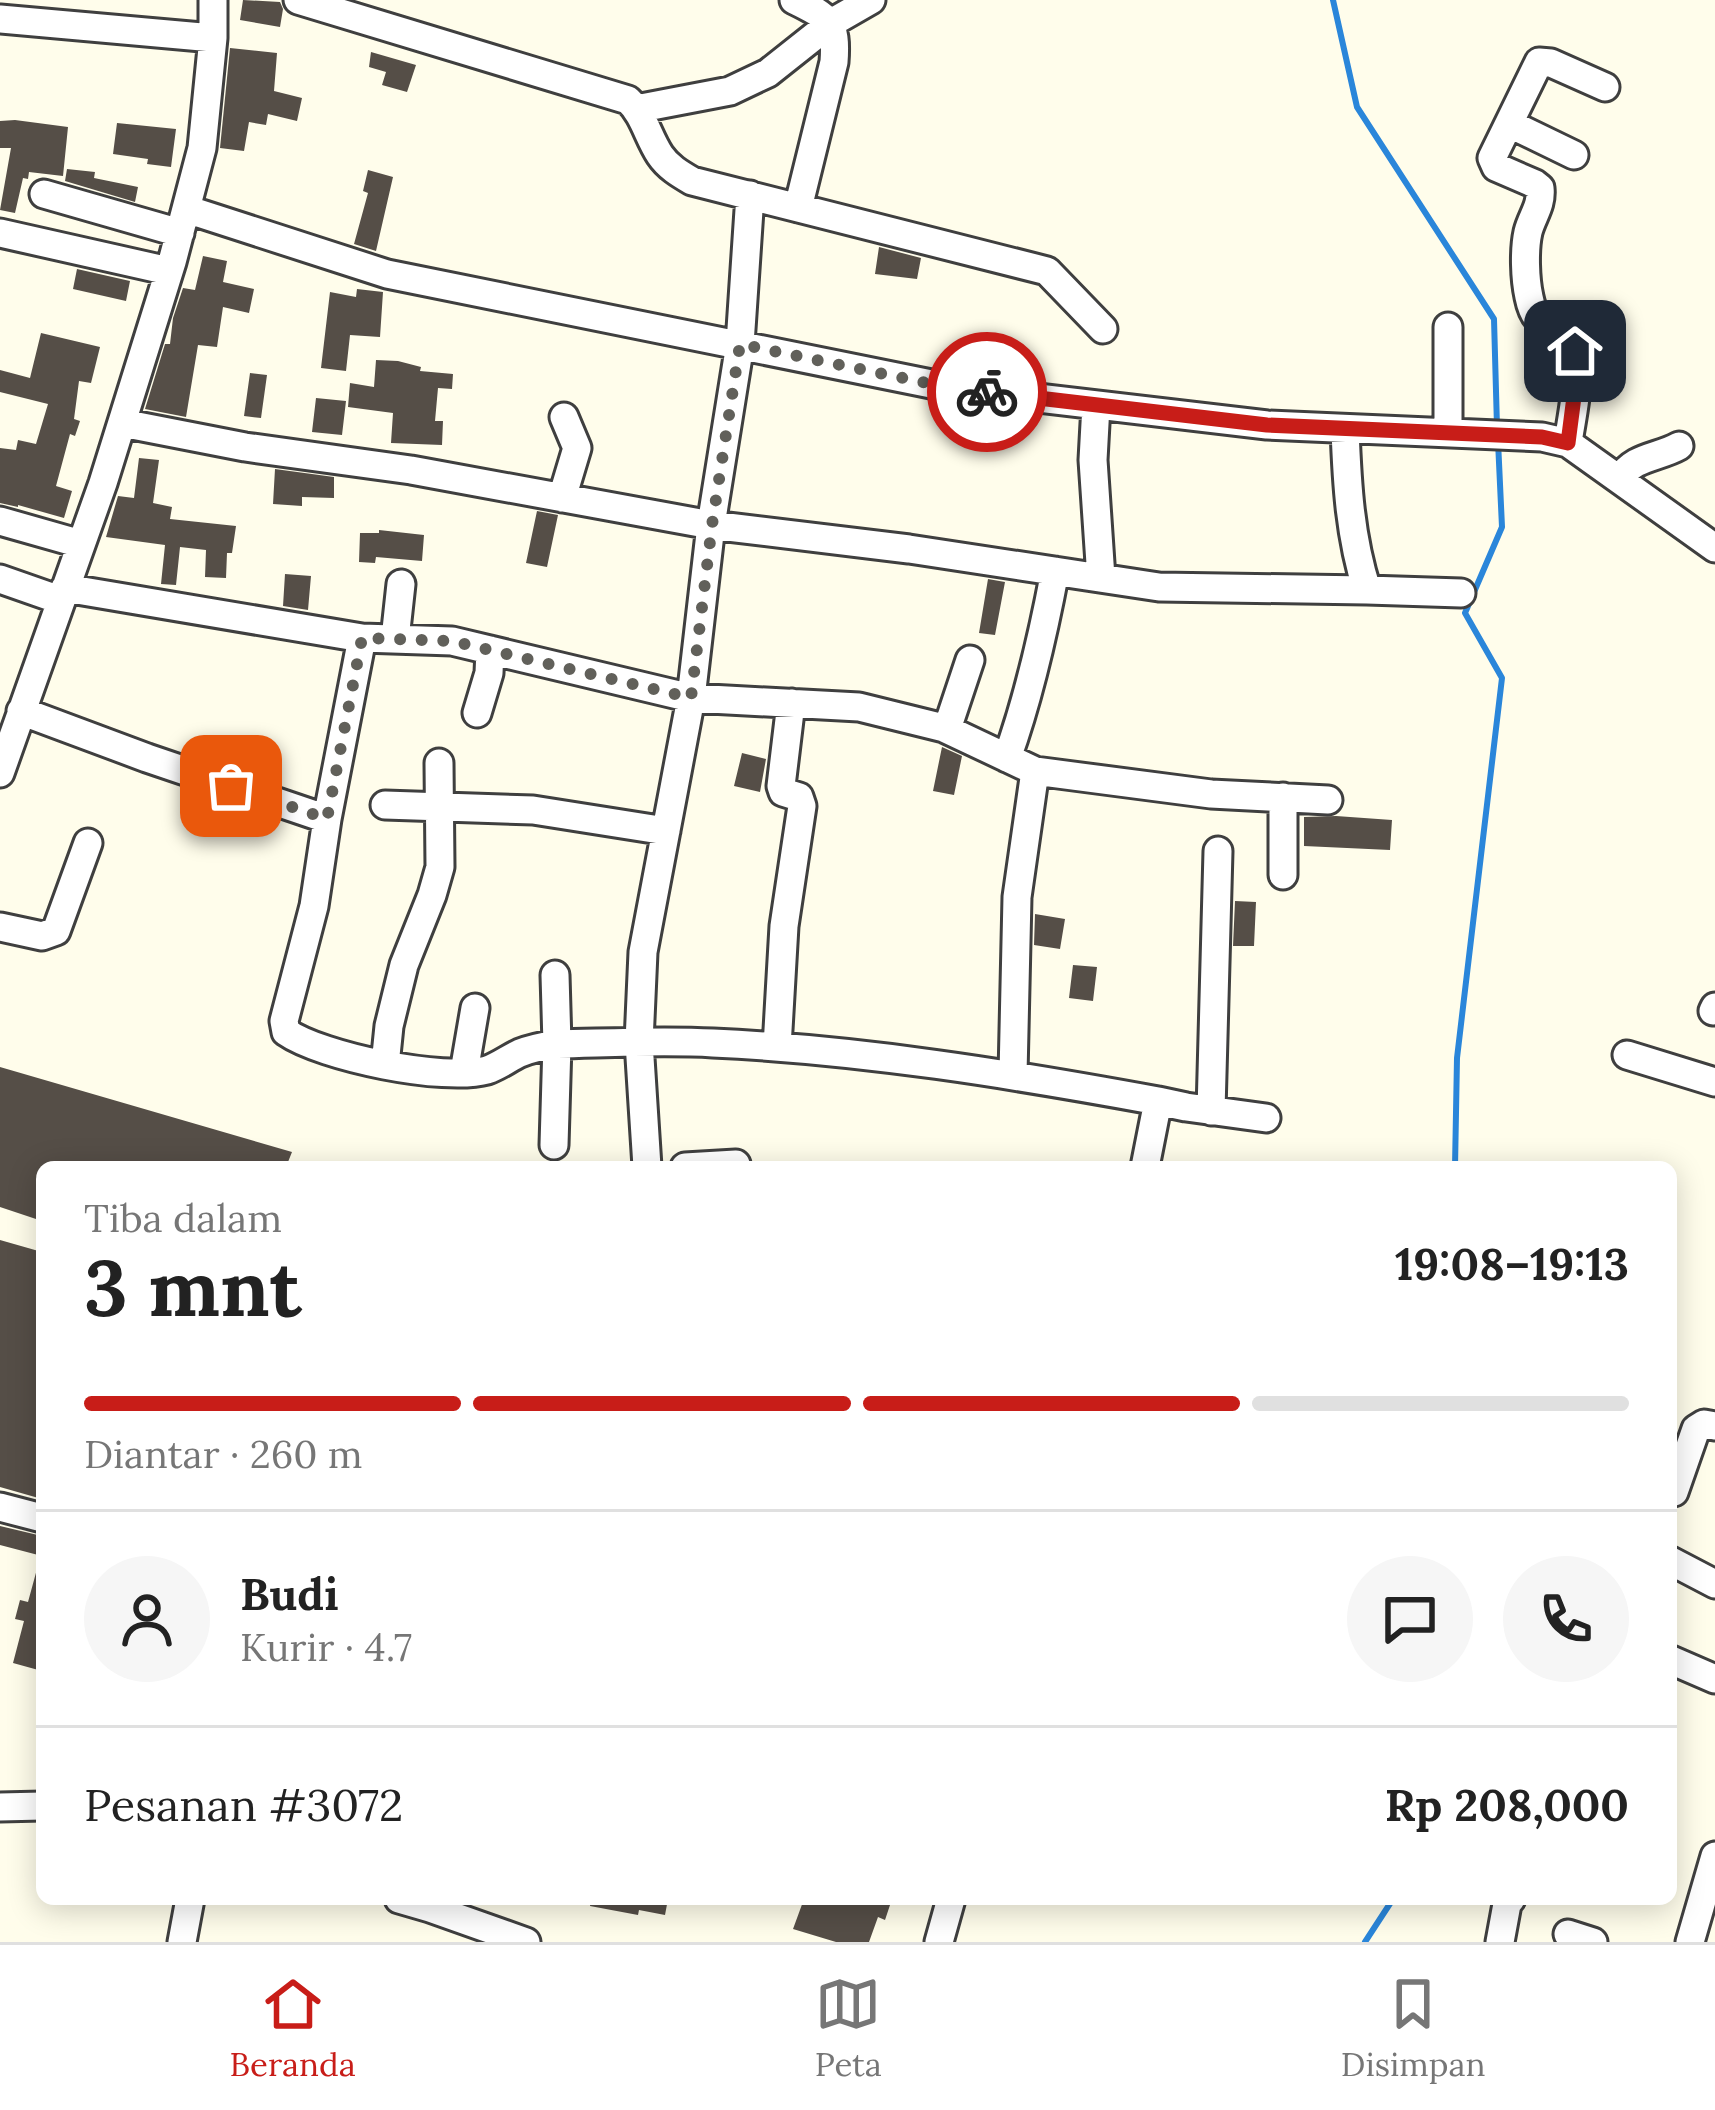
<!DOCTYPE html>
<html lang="id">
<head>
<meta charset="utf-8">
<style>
	:root { --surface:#fff; --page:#f6f6f6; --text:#222; --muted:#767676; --line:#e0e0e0; --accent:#c81d18 }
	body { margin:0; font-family:Lora,serif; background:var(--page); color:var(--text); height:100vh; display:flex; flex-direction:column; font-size:45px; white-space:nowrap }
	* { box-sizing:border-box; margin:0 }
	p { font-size:39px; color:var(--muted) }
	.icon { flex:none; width:66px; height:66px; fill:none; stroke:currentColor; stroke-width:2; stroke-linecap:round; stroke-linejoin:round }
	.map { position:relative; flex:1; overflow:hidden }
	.sheet { position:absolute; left:36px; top:1161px; width:1641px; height:744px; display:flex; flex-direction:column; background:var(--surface); border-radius:18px; box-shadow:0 6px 30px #0003 }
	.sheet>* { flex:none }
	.pin { position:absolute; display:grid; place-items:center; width:102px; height:102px; color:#fff; margin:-51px; border-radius:24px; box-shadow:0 6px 18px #0006 }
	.courier { position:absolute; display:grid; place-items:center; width:120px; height:120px; margin:-60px; border:9px solid #c81d18; border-radius:50%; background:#fff; color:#222; box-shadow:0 3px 15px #0007 }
	.overview em { font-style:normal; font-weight:800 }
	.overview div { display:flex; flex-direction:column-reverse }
	.overview { display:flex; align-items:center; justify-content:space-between; height:204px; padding:0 48px }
	h1 { font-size:78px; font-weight:800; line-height:90px }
	.bar { display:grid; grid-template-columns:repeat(4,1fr); gap:18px 12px; align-content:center; height:144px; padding:0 48px }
	.bar i { height:15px; border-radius:9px; background:var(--line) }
	.bar .current { background:var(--accent) }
	.bar p { grid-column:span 4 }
	.line { display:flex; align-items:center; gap:30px; padding:0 48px; border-top:3px solid var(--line) }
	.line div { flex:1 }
	.round { display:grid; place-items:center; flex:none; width:126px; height:126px; border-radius:63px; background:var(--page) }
	.tab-bar { display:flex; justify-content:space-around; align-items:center; height:168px; border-top:3px solid var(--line); background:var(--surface); font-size:33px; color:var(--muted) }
	.tab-bar a { display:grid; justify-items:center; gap:6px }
	.tab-bar .current { color:var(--accent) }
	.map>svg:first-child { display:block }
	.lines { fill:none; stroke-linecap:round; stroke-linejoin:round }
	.stream { stroke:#2a86da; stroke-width:6 }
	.building { fill:#554e47 }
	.minor-casing { stroke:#3f3f3f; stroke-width:33 }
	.minor { stroke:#fff; stroke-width:27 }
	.done { stroke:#61605a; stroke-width:12; stroke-dasharray:0 21.6 }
	.route { stroke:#c81d18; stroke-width:15 }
</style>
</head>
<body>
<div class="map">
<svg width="1715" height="1942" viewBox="0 0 1715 1942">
	<rect width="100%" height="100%" fill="#fffdeb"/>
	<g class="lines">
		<path class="stream" d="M1333,0L1357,107L1494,319L1497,427
			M1455,1167L1457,1058L1502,678L1465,613L1502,527L1498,441
			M1365,1942L1393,1899"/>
	</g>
	<path class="building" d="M243,0L280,2L283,9L280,27L240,20Z
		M230,48L277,53L274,91L302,98L297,121L268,114L266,125L249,122L244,151L220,148Z
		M371,52L416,65L407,92L382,85L386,72L369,67Z
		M15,120L68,127L63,176L29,172L28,179L23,178L15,213L0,210L11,148H0V121Z
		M117,123L176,129L171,167L147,164L148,159L113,154Z
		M67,169L95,172L94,178L138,187L135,202L65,181Z
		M368,170L393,177L376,251L354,244L368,193L363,191Z
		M879,247L921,258L917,279L875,274Z
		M203,256L227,261L223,282L254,289L249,313L223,307L217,347L198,345L186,417L145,409L165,344H170L173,318L183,288L195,290Z
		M77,269L130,281L126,301L73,289Z
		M357,289L383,292L380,337L350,335L346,371L321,368L330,292L356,297Z
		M41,333L100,347L91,383L79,381L74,419L80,421L75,436L70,434L56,486L72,491L64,518L18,505V507L0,503V448L16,450L18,440L36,444L48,404L0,392V370L30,378Z
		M376,360L398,361L421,367L420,371L453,374L452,389L438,388L435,421H443L442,445L391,443L393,413L348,407L350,383L374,387Z
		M250,373L267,375L261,418L244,416Z
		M316,398L346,401L342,435L312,432Z
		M139,458L159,460L153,503L172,507L170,519L236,526L232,553H227L226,578L205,577L206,550L180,547L176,585L161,584L165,545L106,537L118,496L134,498Z
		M275,469L334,477V498L302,497V506L273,504Z
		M537,511L558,515L547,567L526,563Z
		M379,530L424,535L422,561L376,557L375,563L359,562L360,533H379Z
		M285,574L311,576L308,610L283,606Z
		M988,579L1005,582L995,635L979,633Z
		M942,747L962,756L954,795L933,791Z
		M742,753L766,759L760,792L734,786Z
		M1336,816L1392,820L1390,850L1304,846V817Z
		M1235,901L1256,902L1254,946H1233Z
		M1035,914L1065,919L1060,949L1034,945Z
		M1073,965L1097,967L1093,1001L1069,998Z
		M0,1067L292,1152L286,1167H42V1221L0,1207Z
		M0,1240L42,1252V1499L0,1487Z
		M0,1526L42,1536V1556L0,1545Z
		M37,1569L42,1570V1671L13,1663L24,1621L15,1619L20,1600L28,1602Z
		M591,1899H668L665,1915L639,1910L638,1915L590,1906Z
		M804,1899H892L885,1920L878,1917L869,1942H836L793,1929Z"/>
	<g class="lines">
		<g class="minor-casing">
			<path id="minor" d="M298,0L628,100C644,115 648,137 660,155C668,167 680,174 692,181L1047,271L1103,329
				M794,0C829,17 837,22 834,62L798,208
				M0,19L213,38
				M636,109L730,91L768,73L831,23L871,0
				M1510,124L1574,155
				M44,194L180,233
				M186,209L387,274L946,387L1267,425L1542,437L1568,443L1715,548
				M0,233L169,271
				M1448,327V433
				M1096,405L1093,460L1101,578
				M122,423L245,447L411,470L711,525L909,549L1159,587L1367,590C1350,537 1347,484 1345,429
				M1568,443C1571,419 1585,362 1571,342C1555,321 1536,333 1529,297C1525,279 1524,250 1528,232C1532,216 1542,206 1540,188L1535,184L1496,167L1492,158L1539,62L1551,63L1605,87
				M1620,479C1633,456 1658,458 1679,446
				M562,498L577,448L564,417
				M0,521L81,544
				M0,579L60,600
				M65,588L362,638L452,641L691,698L859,707L944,728L1035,771L1211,794L1328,800
				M1367,590L1461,593
				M395,639L401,584
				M21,711L147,758L327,819L314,906L284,1021L286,1032C322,1057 444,1082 487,1070C499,1066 509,1058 520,1053C532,1048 544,1046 557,1044C609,1043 661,1040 713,1043C863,1050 1011,1074 1158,1101L1145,1167
				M477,713L489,673L490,650
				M947,729L970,660
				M1007,758C1029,697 1043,635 1055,571
				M0,773L103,483L172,262L202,148L213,38V0
				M385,805L533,810L666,831
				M327,819L362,638
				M1283,875V797
				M0,927L42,936L56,931L88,843
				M1713,1011L1715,1007
				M777,1047L784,926L802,806L799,797L783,792L781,786L791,703
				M1627,1055L1715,1082
				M385,1065L389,1026L404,965L432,895L440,867L439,763
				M464,1072L475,1008
				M1013,1075L1017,897L1035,771
				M1158,1101L1186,1107L1266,1118
				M1211,1111L1218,851
				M554,1145L557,1044L555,975
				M647,1167L639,1042L643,952L691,698L711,525L740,344L750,195
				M685,1167L736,1164
				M1674,1492L1696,1429L1704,1424L1715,1426
				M0,1507L42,1518
				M1671,1561L1715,1584
				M1671,1660L1715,1679
				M0,1807L42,1806
				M399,1899L430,1908
				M434,1899L430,1908L526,1942
				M1568,1934L1593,1942
				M182,1942L190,1899
				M939,1942L951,1899
				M1500,1942L1507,1904L1511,1899
				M1690,1942L1715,1856"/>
		</g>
		<use href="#minor" class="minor"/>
	</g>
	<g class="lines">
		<path class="done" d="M231,786L327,819L362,638L452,641L691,698L712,525L740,344L946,387L987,392"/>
		<path class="route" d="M987,392L1267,425L1542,437L1568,443L1578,366L1575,351"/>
	</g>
</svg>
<div class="pin" style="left:231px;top:786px;background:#ea580c"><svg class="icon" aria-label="bag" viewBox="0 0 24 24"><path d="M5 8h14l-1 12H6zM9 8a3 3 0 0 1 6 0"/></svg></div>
<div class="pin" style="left:1575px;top:351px;background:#1f2937"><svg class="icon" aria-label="home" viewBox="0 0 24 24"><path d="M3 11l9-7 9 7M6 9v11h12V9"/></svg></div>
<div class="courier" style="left:987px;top:392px"><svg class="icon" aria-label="bike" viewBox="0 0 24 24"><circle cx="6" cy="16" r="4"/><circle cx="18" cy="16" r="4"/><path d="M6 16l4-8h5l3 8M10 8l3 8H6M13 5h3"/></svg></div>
<section class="sheet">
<div class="overview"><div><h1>3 mnt</h1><p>Tiba dalam</p></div><em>19:08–19:13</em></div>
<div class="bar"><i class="current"></i><i class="current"></i><i class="current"></i><i></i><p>Diantar · 260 m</p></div>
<div class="line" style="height:216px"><a class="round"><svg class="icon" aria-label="person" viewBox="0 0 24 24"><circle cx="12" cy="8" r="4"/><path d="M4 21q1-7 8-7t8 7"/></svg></a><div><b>Budi</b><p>Kurir · 4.7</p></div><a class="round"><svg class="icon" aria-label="chat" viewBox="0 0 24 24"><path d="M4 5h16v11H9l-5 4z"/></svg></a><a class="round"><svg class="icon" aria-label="phone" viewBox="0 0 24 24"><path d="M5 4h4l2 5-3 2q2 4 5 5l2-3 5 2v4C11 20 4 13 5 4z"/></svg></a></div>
<div class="line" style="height:156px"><div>Pesanan #3072</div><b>Rp 208,000</b></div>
</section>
</div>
<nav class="tab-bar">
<a class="current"><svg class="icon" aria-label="home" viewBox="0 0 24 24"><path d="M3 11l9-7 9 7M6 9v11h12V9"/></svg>Beranda</a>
<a><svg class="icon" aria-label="map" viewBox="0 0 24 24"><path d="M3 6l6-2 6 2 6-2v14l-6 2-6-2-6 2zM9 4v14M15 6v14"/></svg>Peta</a>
<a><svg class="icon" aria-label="saved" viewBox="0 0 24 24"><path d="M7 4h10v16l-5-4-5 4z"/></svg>Disimpan</a>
</nav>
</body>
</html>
